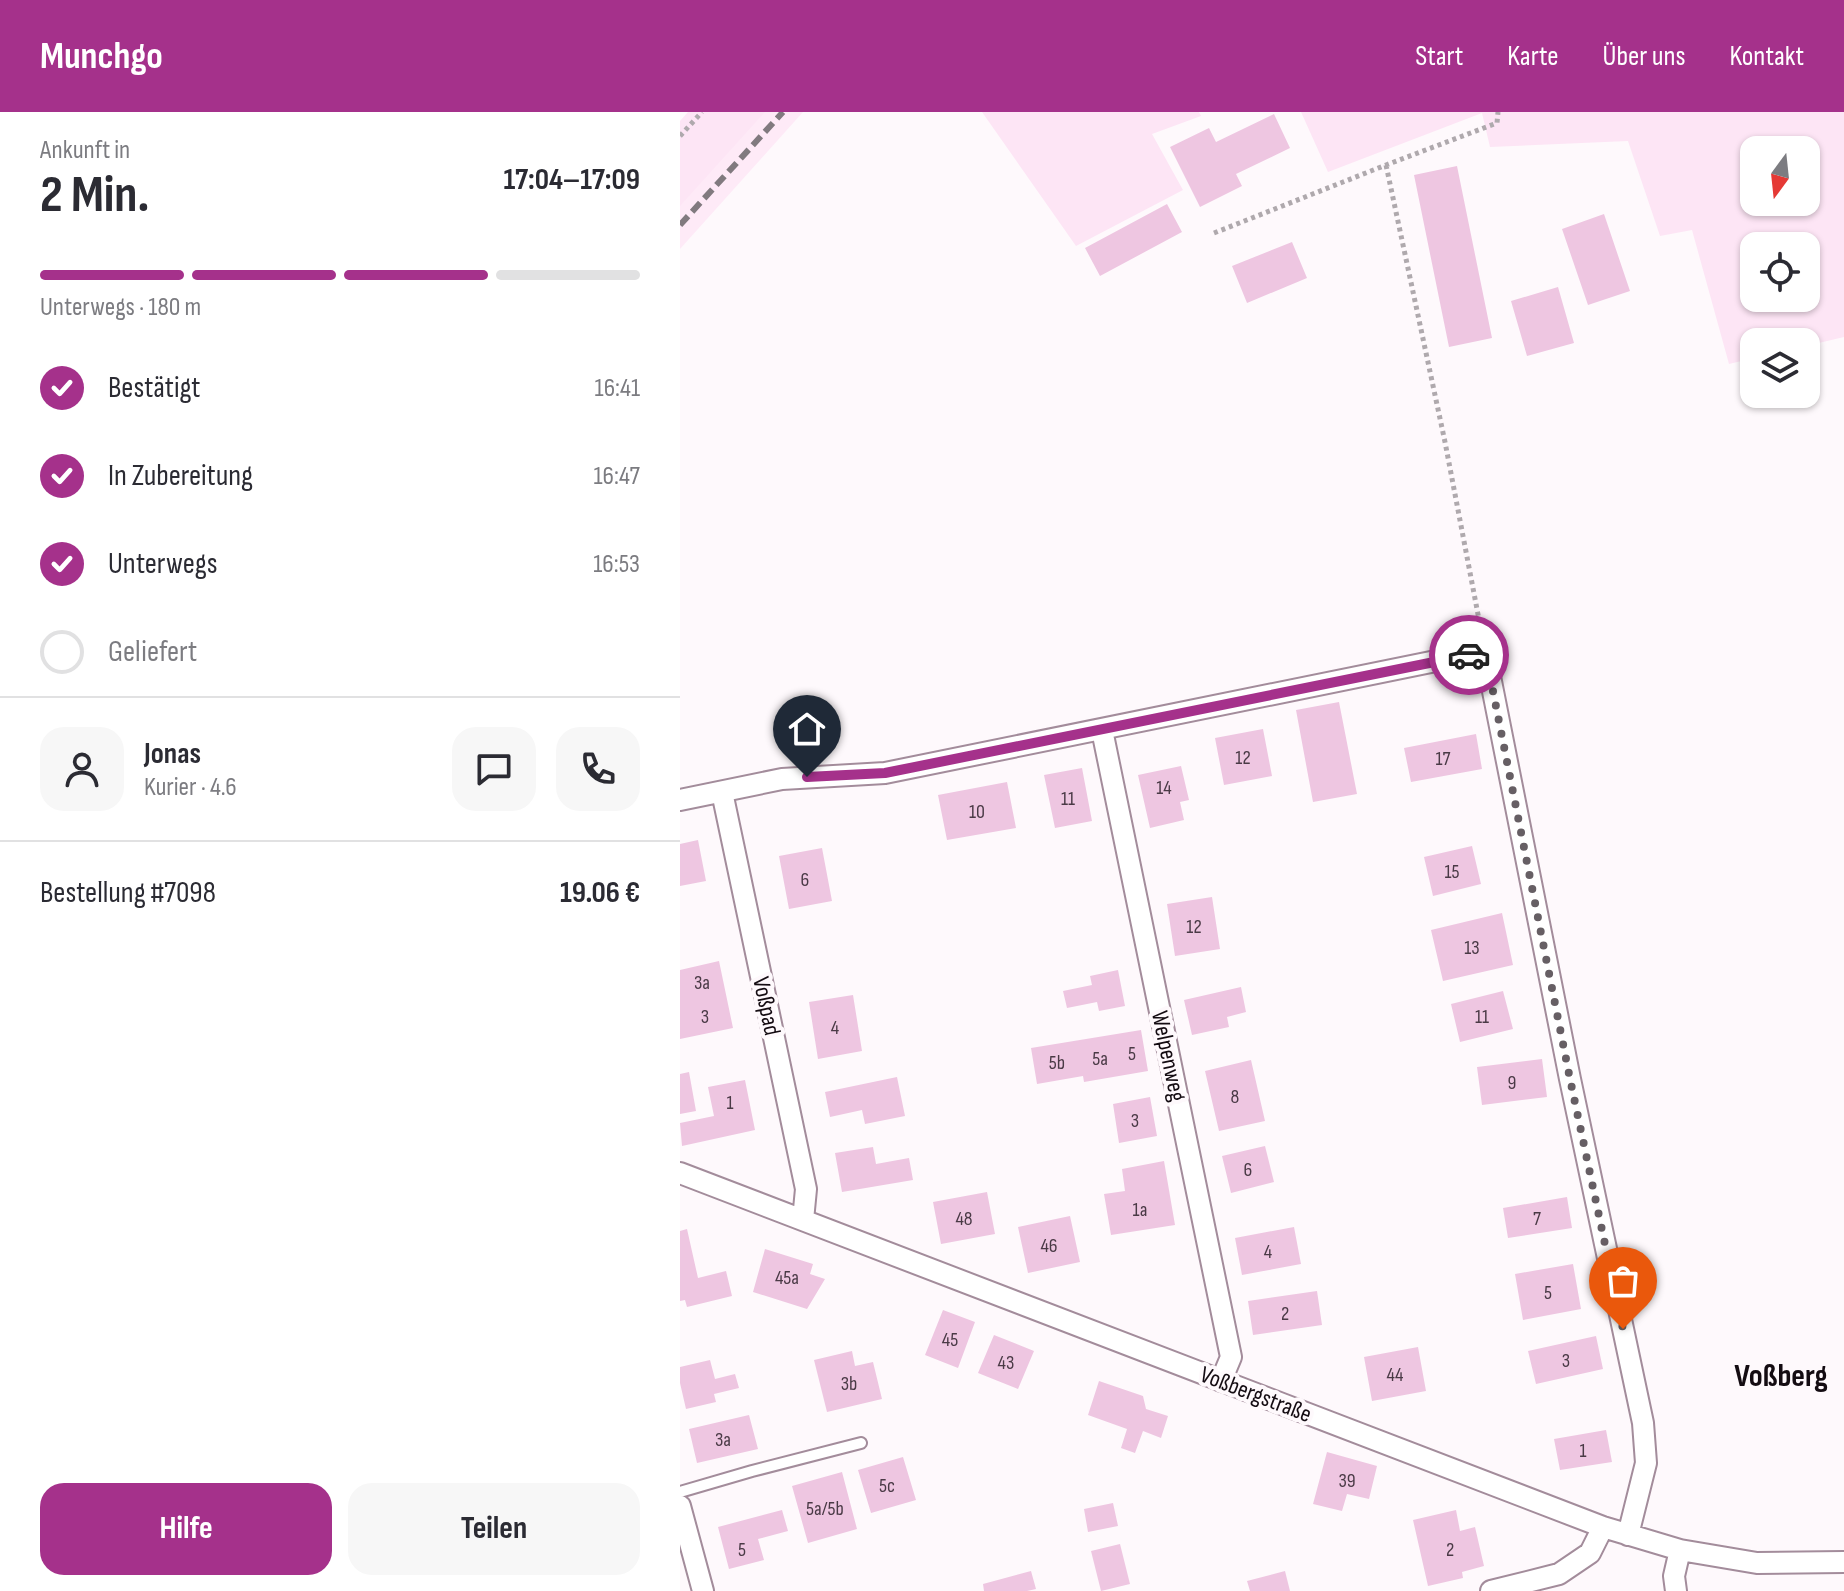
<!DOCTYPE html>
<html lang="de">
<head>
<meta charset="utf-8">
<style>
	:root { --surface:#fff; --page:#f7f7f7; --text:#2b2b33; --muted:#7c7c81; --line:#e1e1e2; --accent:#a5318b }
	body { margin:0; font-family:"Sofia Sans Condensed",sans-serif; background:var(--page); color:var(--text); height:100vh; display:flex; flex-direction:column; font-size:30px; white-space:nowrap }
	* { box-sizing:border-box; margin:0 }
	p { font-size:26px; color:var(--muted) }
	.icon { flex:none; width:44px; height:44px; fill:none; stroke:currentColor; stroke-width:2; stroke-linecap:round; stroke-linejoin:round }
	.map { position:relative; flex:1; overflow:hidden }
	.sheet { display:flex; flex-direction:column; background:var(--surface); width:680px }
	.sheet>* { flex:none }
	.needle { width:52px; rotate:195deg }
	.buttons { position:absolute; left:1060px; top:24px; display:grid; gap:16px }
	.buttons a { display:grid; place-items:center; width:80px; height:80px; border-radius:16px; background:var(--surface); box-shadow:0 2px 6px #0004; font-size:40px }
	.pin { position:absolute; display:grid; place-items:center; width:68px; height:68px; color:#fff; margin:-82px -34px; border-radius:50% 50% 50% 0; rotate:-45deg; box-shadow:0 0 8px #0007 }
	.pin .icon { rotate:45deg }
	.courier { position:absolute; display:grid; place-items:center; width:80px; height:80px; margin:-40px; border:6px solid #a5318b; border-radius:50%; background:#fff; color:#222; box-shadow:0 2px 10px #0007 }
	.summary em { font-style:normal; font-weight:700 }
	.summary div { display:flex; flex-direction:column-reverse }
	.summary { display:flex; align-items:center; justify-content:space-between; height:136px; padding:0 40px }
	h1 { font-size:52px; font-weight:700; line-height:60px }
	.bar { display:grid; grid-template-columns:repeat(4,1fr); gap:12px 8px; align-content:center; height:96px; padding:0 40px }
	.bar i { height:10px; border-radius:6px; background:var(--line) }
	.bar .selected { background:var(--accent) }
	.bar p { grid-column:span 4 }
	.line { display:flex; align-items:center; gap:20px; padding:0 40px; border-top:2px solid var(--line) }
	.line div { flex:1 }
	.round { display:grid; place-items:center; flex:none; width:84px; height:84px; border-radius:24px; background:var(--page) }
	ol { padding:0 40px; list-style:none }
	li { display:flex; align-items:center; gap:24px; height:88px }
	li p { margin-inline-start:auto }
	li .icon { padding:8px; border-radius:50%; background:var(--accent); color:#fff; stroke-width:4 }
	li:last-child { color:var(--muted) }
	li i { width:44px; height:44px; border:4px solid var(--line); border-radius:50% }
	.primary-button { display:flex; gap:16px; margin-top:auto; padding:16px 40px }
	.primary-button a { flex:1; height:92px; border-radius:24px; background:var(--accent); color:#fff; font-size:32px; font-weight:700; line-height:92px; text-align:center }
	.primary-button a+a { background:var(--page); color:var(--text) }
	header { display:flex; align-items:center; gap:48px; box-sizing:border-box; height:112px; padding:0 40px; background:var(--accent); color:#fff }
	header strong { font-size:38px }
	nav { display:flex; gap:44px; margin-inline-start:auto; font-size:28px }
	main { display:flex; flex:1; min-height:0 }
	.map>svg:first-child { display:block }
	.built { fill:#feeaf7 }
	.green { fill:#fde5f5; fill-rule:evenodd }
	.building { fill:#eec6e1 }
	.lines { fill:none; stroke-linecap:round; stroke-linejoin:round }
	.lane-casing { stroke:#a38c9b; stroke-width:14 }
	.street-casing { stroke:#a38c9b; stroke-width:24 }
	.path { stroke:#afa9ad; stroke-width:5; stroke-dasharray:4 4; stroke-linecap:butt }
	.lane { stroke:#fff; stroke-width:10 }
	.street { stroke:#fff; stroke-width:20 }
	.rail { stroke:#817a7f; stroke-width:6; stroke-dasharray:12 6; stroke-linecap:butt }
	.done { stroke:#665f64; stroke-width:8; stroke-dasharray:0 14.4 }
	.route { stroke:#a5318b; stroke-width:10 }
	.labels { text-anchor:middle; stroke-width:8; stroke-linejoin:round; paint-order:stroke }
	.number-label { font-size:20px; fill:#4a3a46 }
	.street-label { font-size:24px; fill:#140c12; stroke:#fef9fc }
	.district-label { font-size:32px; font-weight:bold; fill:#140c12; stroke:#fef9fc }
</style>
</head>
<body>
<header>
<strong>Munchgo</strong>
<nav><a>Start</a><a>Karte</a><a>Über uns</a><a>Kontakt</a></nav>
</header>
<main>
<section class="sheet">
<div class="summary"><div><h1>2 Min.</h1><p>Ankunft in</p></div><em>17:04–17:09</em></div>
<div class="bar"><i class="selected"></i><i class="selected"></i><i class="selected"></i><i></i><p>Unterwegs · 180 m</p></div>
<ol>
<li><svg class="icon" aria-label="check" viewBox="0 0 24 24"><path d="M5 12l5 5 9-10"/></svg>Bestätigt<p>16:41</p></li>
<li><svg class="icon" aria-label="check" viewBox="0 0 24 24"><path d="M5 12l5 5 9-10"/></svg>In Zubereitung<p>16:47</p></li>
<li><svg class="icon" aria-label="check" viewBox="0 0 24 24"><path d="M5 12l5 5 9-10"/></svg>Unterwegs<p>16:53</p></li>
<li><i></i>Geliefert</li>
</ol>
<div class="line" style="height:144px"><a class="round"><svg class="icon" aria-label="person" viewBox="0 0 24 24"><circle cx="12" cy="8" r="4"/><path d="M4 21q1-7 8-7t8 7"/></svg></a><div><b>Jonas</b><p>Kurier · 4.6</p></div><a class="round"><svg class="icon" aria-label="chat" viewBox="0 0 24 24"><path d="M4 5h16v11H9l-5 4z"/></svg></a><a class="round"><svg class="icon" aria-label="phone" viewBox="0 0 24 24"><path d="M5 4h4l2 5-3 2q2 4 5 5l2-3 5 2v4C11 20 4 13 5 4z"/></svg></a></div>
<div class="line" style="height:104px"><div>Bestellung #7098</div><b>19.06 €</b></div>
<div class="primary-button"><a>Hilfe</a><a>Teilen</a></div>
</section>
<div class="map">
<svg width="1164" height="1479" viewBox="0 0 1164 1479">
	<rect width="100%" height="100%" fill="#fef9fc"/>
	<path class="built" d="M84,0H123L0,137V93Z"/>
	<path class="green" d="M8,0H85L0,94V9Z
		M302,0H519L521,4L472,22L503,78L396,134Z
		M621,0H1164V225L1126,234V230H1074V246L1049,252L1012,118L980,124L948,29L810,35L802,1L648,60ZM1074,38H1126V90H1074ZM1074,134H1126V186H1074Z"/>
	<path class="building" d="M594,2L610,36L556,62L562,74L520,95L490,35L529,16L536,30Z
		M777,54L812,226L769,235L734,63Z
		M487,92L502,120L420,164L405,136Z
		M924,102L950,179L908,193L882,117Z
		M612,130L627,166L567,191L552,154Z
		M878,175L894,231L847,244L831,189Z
		M659,590L677,682L633,690L616,598Z
		M583,617L592,664L544,673L535,626Z
		M796,622L802,657L731,670L724,636Z
		M501,654L509,688L500,690L504,708L470,716L458,663Z
		M402,656L412,709L375,716L364,663Z
		M327,670L336,716L267,728L258,683Z
		M18,728L26,769L0,774V732Z
		M792,734L801,772L753,784L744,745Z
		M142,736L152,789L109,797L99,744Z
		M532,785L540,837L495,844L487,792Z
		M822,801L833,853L763,869L751,818Z
		M39,849L53,916L0,927V858Z
		M438,858L445,894L419,899L417,890L387,896L383,879L412,873L410,864Z
		M561,875L566,900L547,905L549,915L512,923L504,888Z
		M823,879L833,917L780,930L771,892Z
		M173,883L182,939L138,947L129,890Z
		M461,918L468,959L404,970L403,964L357,972L351,936Z
		M862,947L867,985L802,993L797,955Z
		M571,948L585,1009L539,1019L525,959Z
		M9,960L16,999L0,1002V962Z
		M217,965L225,1004L185,1012L182,998L150,1005L145,980Z
		M65,968L75,1018L2,1034L0,1011L34,1004L28,975Z
		M470,985L477,1024L439,1031L433,992Z
		M585,1034L594,1070L551,1081L542,1044Z
		M193,1035L196,1052L229,1046L233,1068L162,1080L155,1041Z
		M484,1049L495,1113L431,1123L424,1082L445,1079L442,1057Z
		M307,1080L315,1122L261,1132L253,1090Z
		M887,1085L892,1116L828,1126L823,1096Z
		M390,1104L400,1150L348,1161L338,1115Z
		M614,1115L621,1152L562,1163L555,1126Z
		M7,1117L18,1166L46,1159L52,1184L7,1195L5,1188L0,1189V1119Z
		M85,1137L133,1152L130,1162L145,1167L127,1197L73,1180Z
		M893,1152L901,1197L843,1208L835,1162Z
		M637,1179L642,1213L573,1223L568,1189Z
		M263,1198L295,1210L278,1256L245,1243Z
		M314,1223L354,1239L338,1277L298,1261Z
		M916,1224L923,1257L856,1272L848,1239Z
		M738,1235L746,1279L692,1289L684,1245Z
		M172,1239L175,1254L193,1250L202,1287L147,1300L134,1248Z
		M30,1248L35,1267L55,1262L59,1276L34,1282L36,1290L6,1297L0,1271V1255Z
		M419,1269L463,1284L466,1297L488,1304L481,1326L463,1319L455,1341L441,1336L447,1317L408,1303Z
		M69,1303L78,1337L17,1351L9,1317Z
		M926,1318L932,1350L880,1358L874,1327Z
		M647,1340L697,1354L689,1387L667,1382L662,1399L633,1392Z
		M223,1345L236,1388L191,1401L178,1358Z
		M162,1360L177,1417L128,1431L112,1374Z
		M433,1391L438,1414L408,1420L404,1397Z
		M102,1398L108,1419L78,1427L84,1448L49,1457L38,1415Z
		M776,1398L780,1419L795,1415L804,1454L782,1460L783,1466L748,1474L733,1408Z
		M440,1432L450,1472L421,1479L411,1439Z
		M351,1459L356,1477L347,1479H304L303,1472Z
		M605,1459L610,1479H570L567,1469Z"/>
	<g class="lines">
		<g class="lane-casing">
			<path id="lane" d="M0,1380L72,1359L181,1331"/>
		</g>
		<g class="street-casing">
			<path id="street" d="M422,618L551,1245L541,1269
				M42,680L126,1077L123,1108
				M0,688L102,667L205,661L805,539L890,967L963,1311L966,1351L948,1423
				M0,1061L923,1415L1000,1438L1077,1451L1164,1450
				M0,1394L23,1479
				M811,1479L879,1462L910,1441L923,1415
				M996,1479L994,1464L1000,1438"/>
		</g>
		<path class="path" d="M0,24L22,0
			M706,53L765,330L801,518
			M534,121L706,53L817,11L818,0"/>
		<use href="#lane" class="lane"/>
		<use href="#street" class="street"/>
		<path class="rail" d="M0,113L103,0"/>
	</g>
	<g class="lines">
		<path class="done" d="M789,543L805,539L890,967L943,1217"/>
		<path class="route" d="M127,665L205,661L789,543"/>
	</g>
	<g class="labels">
		<g class="number-label">
			<text x="563" y="652">12</text>
			<text x="763" y="653">17</text>
			<text x="484" y="682">14</text>
			<text x="388" y="693">11</text>
			<text x="297" y="706">10</text>
			<text x="772" y="766">15</text>
			<text x="125" y="774">6</text>
			<text x="514" y="821">12</text>
			<text x="792" y="842">13</text>
			<text x="22" y="877">3a</text>
			<text x="25" y="911">3</text>
			<text x="802" y="911">11</text>
			<text x="155" y="922">4</text>
			<text x="452" y="948">5</text>
			<text x="420" y="953">5a</text>
			<text x="377" y="957">5b</text>
			<text x="832" y="977">9</text>
			<text x="555" y="991">8</text>
			<text x="50" y="997">1</text>
			<text x="455" y="1015">3</text>
			<text x="568" y="1064">6</text>
			<text x="460" y="1104">1a</text>
			<text x="284" y="1113">48</text>
			<text x="857" y="1113">7</text>
			<text x="369" y="1140">46</text>
			<text x="588" y="1146">4</text>
			<text x="107" y="1172">45a</text>
			<text x="868" y="1187">5</text>
			<text x="605" y="1208">2</text>
			<text x="270" y="1234">45</text>
			<text x="886" y="1255">3</text>
			<text x="326" y="1257">43</text>
			<text x="715" y="1269">44</text>
			<text x="169" y="1278">3b</text>
			<text x="43" y="1334">3a</text>
			<text x="903" y="1345">1</text>
			<text x="667" y="1375">39</text>
			<text x="207" y="1380">5c</text>
			<text x="145" y="1403">5a/5b</text>
			<text x="62" y="1444">5</text>
			<text x="770" y="1444">2</text>
		</g>
		<g class="street-label">
			<text transform="translate(87 894) rotate(78)" y="8">Voßpad</text>
			<text transform="translate(489 944) rotate(78)" y="8">Welpenweg</text>
			<text transform="translate(576 1282) rotate(21)" y="8">Voßbergstraße</text>
		</g>
		<g class="district-label">
			<text x="1101" y="1274">Voßberg</text>
		</g>
	</g>
</svg>
<div class="buttons">
<a><svg class="needle" viewBox="-14 -14 28 28"><path d="M0-13l5 13h-10z" fill="#e53935"/><path d="M0 13l5-13h-10z" fill="#7c7c81"/></svg></a>
<a><svg class="icon" aria-label="locate" viewBox="0 0 24 24"><circle cx="12" cy="12" r="6"/><path d="M12 2v4M12 18v4M2 12h4M18 12h4"/></svg></a>
<a><svg class="icon" aria-label="layers" viewBox="0 0 24 24"><path d="M12 4l9 5-9 5-9-5zM3 14l9 5 9-5"/></svg></a>
</div>
<div class="pin" style="left:943px;top:1217px;background:#ea580c"><svg class="icon" aria-label="bag" viewBox="0 0 24 24"><path d="M5 8h14l-1 12H6zM9 8a3 3 0 0 1 6 0"/></svg></div>
<div class="pin" style="left:127px;top:665px;background:#1f2937"><svg class="icon" aria-label="home" viewBox="0 0 24 24"><path d="M3 11l9-7 9 7M6 9v11h12V9"/></svg></div>
<div class="courier" style="left:789px;top:543px"><svg class="icon" aria-label="car" viewBox="0 0 24 24"><path d="M5 17H2v-5l4-1 3-4h7l3 4 3 1v5h-3M9 17h6M6 11h13"/><circle cx="7" cy="17" r="2"/><circle cx="17" cy="17" r="2"/></svg></div>
</div>
</main>
</body>
</html>
